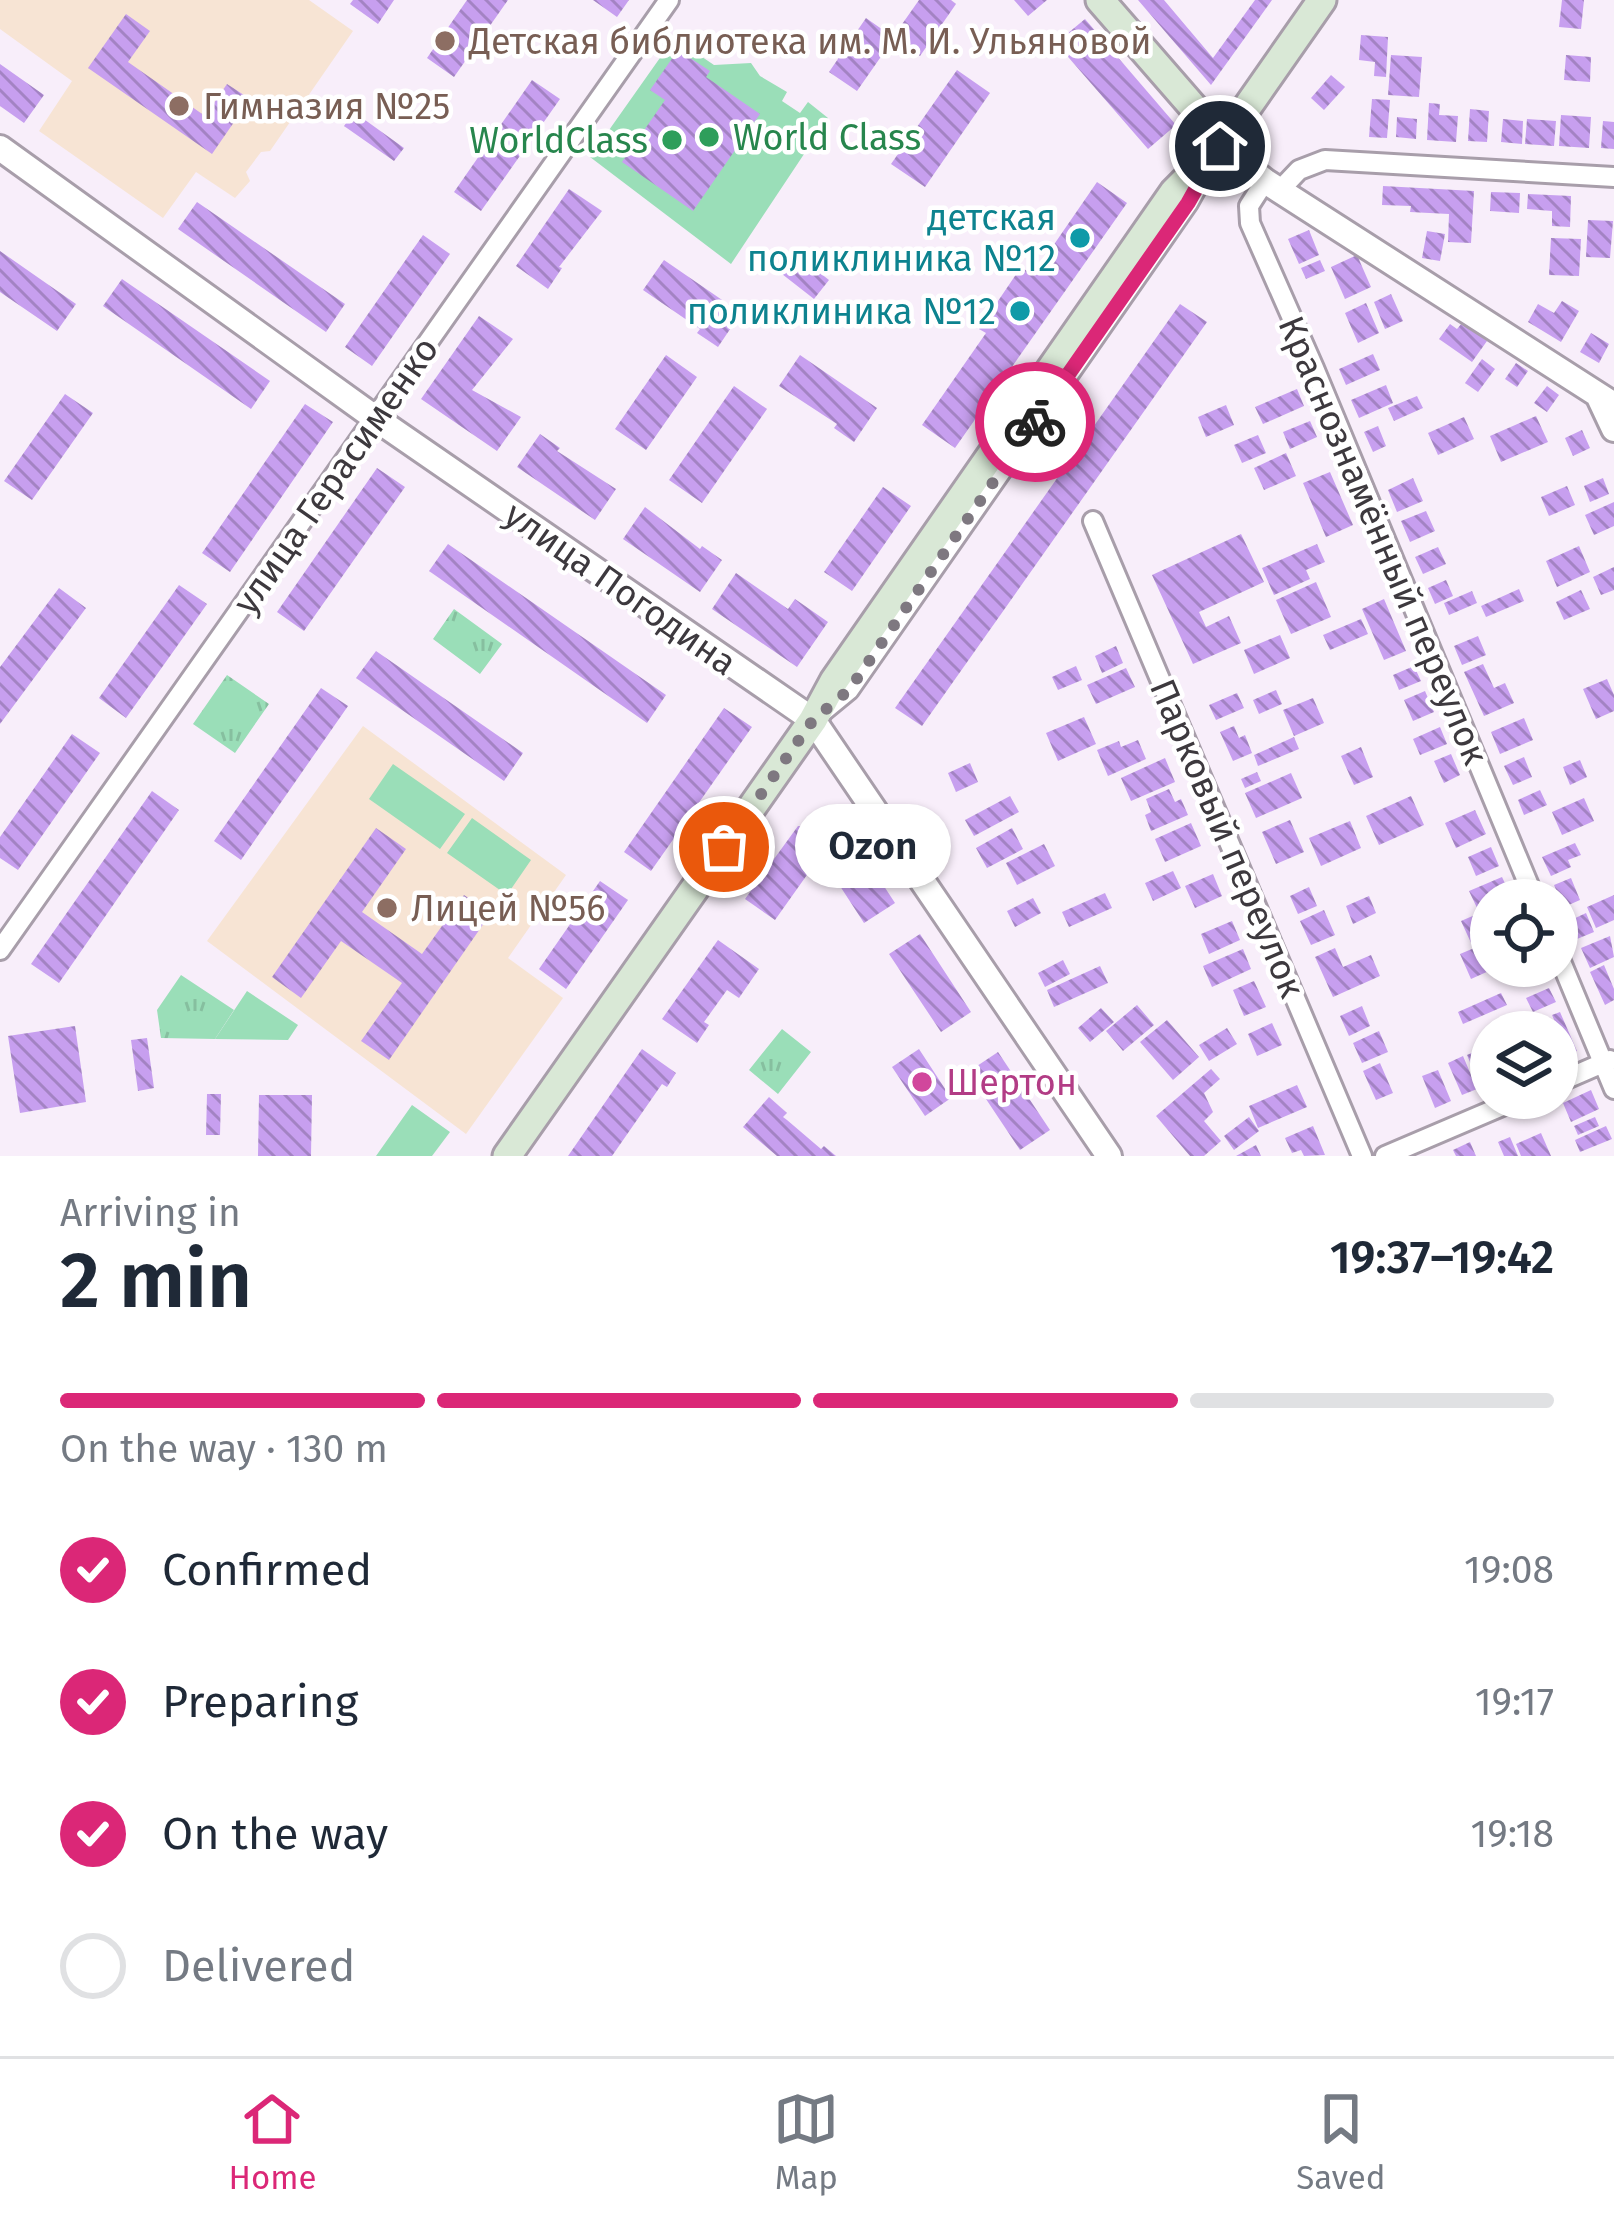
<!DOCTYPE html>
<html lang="en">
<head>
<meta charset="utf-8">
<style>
	:root { --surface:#fff; --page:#f6f6f7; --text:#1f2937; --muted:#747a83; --line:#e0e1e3; --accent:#db2777 }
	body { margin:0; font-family:"Fira Sans",sans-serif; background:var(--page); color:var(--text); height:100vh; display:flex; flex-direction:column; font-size:45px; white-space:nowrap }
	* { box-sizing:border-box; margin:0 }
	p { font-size:39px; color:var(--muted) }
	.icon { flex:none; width:66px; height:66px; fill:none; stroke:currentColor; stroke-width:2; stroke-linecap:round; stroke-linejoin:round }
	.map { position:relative; height:1156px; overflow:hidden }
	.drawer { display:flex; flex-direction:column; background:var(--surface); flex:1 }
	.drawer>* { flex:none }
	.fabs { position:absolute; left:1470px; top:879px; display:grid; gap:24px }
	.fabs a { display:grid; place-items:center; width:108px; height:108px; border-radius:50%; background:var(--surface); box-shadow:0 3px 9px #0004; font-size:60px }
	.pin { position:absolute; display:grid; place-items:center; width:102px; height:102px; color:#fff; margin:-51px; border:6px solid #fff; border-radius:50%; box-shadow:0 3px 12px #0007 }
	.courier { position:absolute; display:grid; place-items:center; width:120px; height:120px; margin:-60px; border:9px solid #db2777; border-radius:50%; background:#fff; color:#222; box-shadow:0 3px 15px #0007 }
	.bubble { position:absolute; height:84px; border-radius:42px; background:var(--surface); box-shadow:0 3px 9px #0004; font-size:39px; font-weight:600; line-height:84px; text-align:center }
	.summary em { font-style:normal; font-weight:600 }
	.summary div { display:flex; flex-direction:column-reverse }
	.summary { display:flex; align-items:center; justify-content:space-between; height:204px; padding:0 60px }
	h1 { font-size:78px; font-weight:600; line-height:90px }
	.bar { display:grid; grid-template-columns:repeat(4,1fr); gap:18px 12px; align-content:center; height:144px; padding:0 60px }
	.bar i { height:15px; border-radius:9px; background:var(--line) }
	.bar .on { background:var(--accent) }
	.bar p { grid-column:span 4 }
	ol { padding:0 60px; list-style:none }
	li { display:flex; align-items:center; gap:36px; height:132px }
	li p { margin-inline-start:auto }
	li .icon { padding:12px; border-radius:50%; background:var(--accent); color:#fff; stroke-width:4 }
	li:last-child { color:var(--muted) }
	li i { width:66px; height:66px; border:6px solid var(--line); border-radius:50% }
	.menu { display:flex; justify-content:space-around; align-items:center; height:168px; border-top:3px solid var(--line); background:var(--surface); font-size:33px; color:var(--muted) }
	.menu a { display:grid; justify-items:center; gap:6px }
	.menu .on { color:var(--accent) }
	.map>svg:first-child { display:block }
	.education { fill:#f7e4d4 }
	.green { fill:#9adeb8 }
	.park { fill:url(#park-tufts) }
	.building { fill:url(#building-back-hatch) }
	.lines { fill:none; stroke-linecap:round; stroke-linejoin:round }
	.minor-casing { stroke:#a89eaa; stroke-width:24 }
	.tertiary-casing { stroke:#a89eaa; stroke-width:30 }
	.secondary-casing { stroke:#a89eaa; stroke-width:33 }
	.minor { stroke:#fff; stroke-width:18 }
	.tertiary { stroke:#fff; stroke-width:24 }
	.secondary { stroke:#d9e8d6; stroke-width:27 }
	.done { stroke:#7e7880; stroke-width:12; stroke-dasharray:0 21.6 }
	.route { stroke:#db2777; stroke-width:15 }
	.education-dot { fill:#8d6e63; stroke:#fff; stroke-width:4.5 }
	.leisure-dot { fill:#2e9e5b; stroke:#fff; stroke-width:4.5 }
	.culture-dot { fill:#0f9aa8; stroke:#fff; stroke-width:4.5 }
	.hotel-dot { fill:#d1479c; stroke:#fff; stroke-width:4.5 }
	.labels { text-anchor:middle; stroke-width:9; stroke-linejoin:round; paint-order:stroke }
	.education-label { font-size:36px; fill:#785e54; stroke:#fff; text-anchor:start }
	.leisure-label { font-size:36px; fill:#27864d; stroke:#fff; text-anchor:start }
	.culture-label { font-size:36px; fill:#0d838f; stroke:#fff; text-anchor:end }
	.street-label { font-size:36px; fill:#3d393e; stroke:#fff }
	.hotel-label { font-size:36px; fill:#b23c85; stroke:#fff; text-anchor:start }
</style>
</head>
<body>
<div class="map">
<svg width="1614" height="1156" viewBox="0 0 1614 1156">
	<defs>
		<pattern id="park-tufts" width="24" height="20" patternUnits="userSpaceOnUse" patternTransform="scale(3)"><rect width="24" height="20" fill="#9adeb8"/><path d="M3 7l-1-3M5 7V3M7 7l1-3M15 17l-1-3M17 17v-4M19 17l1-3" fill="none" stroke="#86bf9f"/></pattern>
		<pattern id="building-back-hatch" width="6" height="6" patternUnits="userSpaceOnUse" patternTransform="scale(3)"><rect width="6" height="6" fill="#c79fef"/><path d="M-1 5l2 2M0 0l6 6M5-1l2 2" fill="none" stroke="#a383c3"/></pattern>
	</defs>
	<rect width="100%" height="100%" fill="#f8eefa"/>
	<path class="education" d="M0,0H309L353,31L270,151L261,152L246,172L250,181L235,198L196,172L163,218L39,131L72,81L0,29Z
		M363,726L566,875L508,958L563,998L466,1134L207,941Z"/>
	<path class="green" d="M674,38L714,65L751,63L760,76L787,92L782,101L800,113L808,102L828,118L731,264L590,157Z
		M393,764L465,814L440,849L369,799Z
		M472,818L531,860L507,895L447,853Z
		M247,991L298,1025L288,1040L215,1039Z
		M412,1105L450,1132L432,1156H376Z"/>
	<path class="park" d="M454,609L502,644L480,674L433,639Z
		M227,675L269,704L235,753L193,724Z
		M181,975L234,1010L215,1039L161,1038L157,1010Z
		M782,1029L811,1052L778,1094L749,1070Z"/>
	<path class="building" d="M353,0H394L378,24L350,4Z
		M467,0H508L454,77L427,58Z
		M593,0H629L617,17Z
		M919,0H951L956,4L920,56L894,38L857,91L829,72L866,18L893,37Z
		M1014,0H1047L1028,16Z
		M1138,0H1164L1213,58L1255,0H1272L1211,85Z
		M1562,0H1584L1581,29L1559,27Z
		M126,14L150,31L128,62L205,116L227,84L250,99L212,154L88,68Z
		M1085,19L1176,125L1148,149L1056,43Z
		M1361,35L1388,37L1386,77L1374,76L1375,62L1359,60Z
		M678,50L710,71L706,77L760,114L693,211L622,162L665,100L650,90Z
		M1391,55L1422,57L1419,97L1388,95Z
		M1566,55L1591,57L1590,82L1564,80Z
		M0,64L44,95L24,123L0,106Z
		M957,70L990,93L925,187L891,164Z
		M1331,75L1345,87L1324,110L1311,98Z
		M532,80L560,99L481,211L454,192Z
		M1372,99L1390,100L1387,138L1369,137Z
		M1429,103L1440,104L1439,115L1458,116L1456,142L1427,140Z
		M1470,109L1489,111L1487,142L1468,141Z
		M354,112L404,148L394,161L344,126Z
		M1561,115L1591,117L1589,148L1559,146Z
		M1397,117L1417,119L1416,139L1396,137Z
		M1503,119L1523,121L1522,144L1501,142Z
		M1527,119L1556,121L1554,146L1525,144Z
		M1603,121L1614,122V149L1601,148Z
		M1097,182L1127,203L955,448L922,425L986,333L979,329L1021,267L1033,275Z
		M1383,186L1474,191L1471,243L1448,242L1449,214L1410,212L1411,206L1382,205Z
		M569,189L602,211L559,267L562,268L548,289L516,266Z
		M1491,192L1520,193L1519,213L1490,211Z
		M1528,194L1571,196L1570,227L1552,226V211L1527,209Z
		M197,202L345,304L326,332L178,229Z
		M1588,220L1613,221L1610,258L1586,257Z
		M1309,230L1319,255L1299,264L1288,239Z
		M1427,231L1445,234L1440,261L1422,258Z
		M423,235L450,254L372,366L345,347Z
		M1551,238L1581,239L1579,276L1549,275Z
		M0,251L76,304L57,331L0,292Z
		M797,255L829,280L814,299L782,274Z
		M1357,255L1371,287L1345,299L1331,267Z
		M664,260L741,313L718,347L697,333L700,329L643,290Z
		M1320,260L1325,271L1306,279L1301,268Z
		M122,279L270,381L251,409L103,306Z
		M1391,294L1403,321L1385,329L1374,302Z
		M1562,301L1579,311L1561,342L1528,322L1538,304L1554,313Z
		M1366,303L1379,333L1358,343L1345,313Z
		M1180,304L1207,322L922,726L895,708Z
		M479,316L513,339L472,390L521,417L497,451L421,399Z
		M1462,323L1487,341L1472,362L1439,339L1450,324L1457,329Z
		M1591,333L1609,344L1599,363L1580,352Z
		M1373,354L1380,370L1346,385L1339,369Z
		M666,355L697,377L646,450L615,429Z
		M800,355L877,408L854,442L834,428L837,424L779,386Z
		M1482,359L1495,369L1478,392L1465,383Z
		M1516,363L1528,371L1517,387L1505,379Z
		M1386,385L1393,403L1359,418L1351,400Z
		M734,386L767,409L702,503L669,480Z
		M1547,386L1559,395L1547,412L1534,403Z
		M1297,389L1304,406L1263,424L1255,407Z
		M65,394L93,413L32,500L4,481Z
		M1417,396L1423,408L1394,421L1388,408Z
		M305,404L333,422L230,572L202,553Z
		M1226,405L1234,425L1206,437L1198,417Z
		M1536,416L1548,442L1501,462L1490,436Z
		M1464,417L1474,439L1438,455L1428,433Z
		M1310,421L1317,437L1290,449L1283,432Z
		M1378,426L1386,446L1373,452L1364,432Z
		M1582,430L1590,448L1573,456L1565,438Z
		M540,434L560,448L557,451L616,489L595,520L517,467Z
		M1258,435L1266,453L1242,463L1234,445Z
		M1286,453L1296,476L1264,490L1254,468Z
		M377,468L405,487L304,631L277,612Z
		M1330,472L1353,525L1326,537L1303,483Z
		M1413,478L1423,501L1397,512L1388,490Z
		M1603,478L1609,494L1590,502L1584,486Z
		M1567,486L1575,505L1549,516L1541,497Z
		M883,487L911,506L852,591L824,572Z
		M1614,502V526L1594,535L1585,515Z
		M645,507L700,549L702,546L722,560L700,592L623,539Z
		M1426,511L1435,531L1410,542L1401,521Z
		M1241,534L1264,582L1199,612L1206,627L1229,616L1241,643L1193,664L1152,575Z
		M448,544L666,695L647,723L429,571Z
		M1317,544L1325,562L1306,570L1310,579L1274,595L1262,568Z
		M1579,546L1590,572L1557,587L1546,561Z
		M1438,547L1446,564L1423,574L1415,557Z
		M1614,567V590L1601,595L1593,577Z
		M736,573L788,609L795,599L828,622L797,667L712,609Z
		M1446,580L1453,596L1435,604L1428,588Z
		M1316,582L1331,617L1291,634L1276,600Z
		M179,585L207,604L126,718L99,698Z
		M59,588L86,608L0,724V667Z
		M1519,589L1524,601L1486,617L1481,606Z
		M1581,590L1590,609L1564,620L1556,602Z
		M1472,591L1477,603L1449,615L1444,603Z
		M1384,599L1406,651L1384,660L1362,609Z
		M1361,619L1368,634L1330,650L1323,635Z
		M1280,635L1290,658L1254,674L1244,650Z
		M1478,636L1486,655L1462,665L1454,646Z
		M1116,646L1123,663L1102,673L1095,656Z
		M376,651L523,753L504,781L356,678Z
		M1483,664L1494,688L1505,683L1514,703L1484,716L1464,672Z
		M1076,666L1082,680L1058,690L1052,677Z
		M1414,666L1421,681L1399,690L1393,675Z
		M1126,668L1135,687L1096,704L1087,685Z
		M1607,679L1614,695V711L1596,719L1583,689Z
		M321,688L348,706L241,860L214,841Z
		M1276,690L1282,704L1259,714L1253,700Z
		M1425,691L1434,712L1413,721L1404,700Z
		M1237,693L1244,708L1216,720L1209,705Z
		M1313,698L1324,723L1294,736L1283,710Z
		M724,708L752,727L651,871L624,852Z
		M1084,717L1096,744L1058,761L1046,733Z
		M1524,718L1533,740L1500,754L1491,732Z
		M1234,726L1239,738L1245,735L1252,753L1233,761L1220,732Z
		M1440,727L1447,744L1420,755L1413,739Z
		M72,734L100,753L18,870L0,858V837Z
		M1294,737L1299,749L1258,766L1254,755Z
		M1138,740L1146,759L1108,776L1097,750L1119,741L1121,747Z
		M1361,747L1373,777L1354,785L1341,756Z
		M1451,754L1460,775L1444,783L1434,761Z
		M1524,757L1532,777L1513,785L1504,766Z
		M1165,758L1175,782L1131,801L1121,778Z
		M1580,760L1587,777L1570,785L1563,767Z
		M970,763L978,782L956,792L948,773Z
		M1257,772L1261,781L1245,788L1241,779Z
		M1291,773L1302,798L1256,818L1245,793Z
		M1169,789L1175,802L1181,799L1188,815L1151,831L1145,815L1151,812L1146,799Z
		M1540,790L1547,805L1524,815L1518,800Z
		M152,791L179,810L59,983L31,964Z
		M1010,796L1019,812L974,836L965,820Z
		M1411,796L1424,825L1379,845L1366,816Z
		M1584,798L1594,821L1562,835L1552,812Z
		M1475,810L1486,834L1456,848L1445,823Z
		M1290,820L1304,852L1276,864L1262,832Z
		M1350,821L1361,848L1321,866L1309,838Z
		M1191,823L1201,846L1165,862L1155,839Z
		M798,826L846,828L895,903L864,923L827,866L814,865L775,920L745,899Z
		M376,828L406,849L362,912L422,954L464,895L491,913L389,1060L361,1041L402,983L341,941L301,998L272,977Z
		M1012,828L1023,849L987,868L976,848Z
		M1575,843L1581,855L1568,860L1571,867L1551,876L1542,857Z
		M1044,844L1055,866L1017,885L1006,863Z
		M1491,847L1499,866L1476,876L1468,857Z
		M1173,871L1181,888L1153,901L1145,883Z
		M1213,874L1222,896L1195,908L1185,886Z
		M1502,877L1511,896L1491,900V904L1478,910L1469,891Z
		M1571,878L1580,900L1564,907L1554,885Z
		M600,881L628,900L566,989L539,969Z
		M1309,887L1317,906L1298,914L1290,896Z
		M1105,893L1112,908L1069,927L1062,912Z
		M1614,895V920L1596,928L1587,907Z
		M1369,896L1376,913L1353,924L1346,906Z
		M1033,898L1041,913L1015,927L1007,911Z
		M1491,908V936L1472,945L1461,921Z
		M1324,910L1335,935L1311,945L1300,921Z
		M1586,913L1594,932L1577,939L1569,921Z
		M1232,921L1240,940L1209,954L1201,934Z
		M920,934L971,1012L941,1032L889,954Z
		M1610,936L1614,957L1590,968L1581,948Z
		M718,940L759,969L739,998L727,990L704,1022L709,1025L697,1043L662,1019Z
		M1491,941V966H1500L1471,979L1460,954Z
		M1335,948L1343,967L1371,955L1380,976L1333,997L1315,957Z
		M1243,949L1251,969L1212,987L1203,966Z
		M1063,960L1070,974L1045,987L1038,973Z
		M1604,965L1614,989V1000L1605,1005L1590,972Z
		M1100,966L1108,983L1054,1007L1047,990Z
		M1254,981L1266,1007L1244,1016L1233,990Z
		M1549,988L1556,1002L1533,1012L1526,998Z
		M1501,993L1507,1005L1463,1024L1458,1012Z
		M1137,1005L1154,1025L1123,1051L1106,1031Z
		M1362,1006L1370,1026L1349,1036L1340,1016Z
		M1101,1008L1114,1022L1090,1042L1078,1028Z
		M1560,1012L1577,1051L1569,1054L1552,1015Z
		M1167,1020L1199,1057L1173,1080L1140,1042Z
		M1272,1023L1282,1045L1257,1056L1248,1034Z
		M75,1026L86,1102L20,1113L8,1036Z
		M1227,1028L1237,1044L1209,1061L1199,1045Z
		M1379,1031L1388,1052L1362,1063L1353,1043Z
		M147,1038L154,1088L138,1091L131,1040Z
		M1485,1047L1491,1062V1083L1481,1088L1467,1055Z
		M642,1049L676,1073L667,1087L662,1084L612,1156H568Z
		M919,1049L951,1098L925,1116L892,1067Z
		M998,1052L1050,1130L1020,1150L968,1072Z
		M1463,1056L1477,1089L1462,1095L1448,1063Z
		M1380,1063L1393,1093L1376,1100L1363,1071Z
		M1211,1069L1220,1079L1204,1093L1213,1112L1204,1121L1221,1141L1204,1156H1190L1156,1116Z
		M1438,1070L1451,1101L1435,1108L1422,1076Z
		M1297,1085L1307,1107L1258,1128L1249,1106Z
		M1591,1090L1599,1109L1571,1122L1563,1103Z
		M207,1094H221L220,1135H206Z
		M259,1095H312L311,1156H258Z
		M769,1097L787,1113L783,1117L787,1120L821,1149L824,1146L836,1156H777L743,1127Z
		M1249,1117L1259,1131L1234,1150L1224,1136Z
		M1595,1117L1599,1126L1578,1135L1574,1126Z
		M1313,1126L1325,1155L1304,1156L1301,1150L1292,1153L1285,1138Z
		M1606,1126L1612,1139L1580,1152L1575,1140Z
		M1541,1133L1551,1156H1521L1516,1144Z
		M1510,1137L1518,1156H1504L1498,1142Z
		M1470,1142L1476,1156H1456L1453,1150Z
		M1256,1145L1261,1156H1236Z"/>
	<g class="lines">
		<g class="minor-casing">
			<path id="minor" d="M1265,181L1249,206L1250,223L1314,368L1535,900
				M1281,189L1299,170L1325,160L1614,177
				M1093,521L1362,1156
				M821,713L849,690L1188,203L1207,169
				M0,950L669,0
				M1557,952L1614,1089
				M1557,1083L1610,1060
				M1385,1156L1521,1098"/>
		</g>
		<g class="tertiary-casing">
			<path id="tertiary" d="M1220,146L1265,181L1614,405
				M0,148L375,418L813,720L1109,1156
				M1598,395L1614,429"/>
		</g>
		<g class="secondary-casing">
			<path id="secondary" d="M1100,0L1194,108L1220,146
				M507,1156L813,720L834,681L1174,192L1220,146L1322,0"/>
		</g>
		<use href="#minor" class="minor"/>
		<use href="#tertiary" class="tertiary"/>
		<use href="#secondary" class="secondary"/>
	</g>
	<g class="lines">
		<path class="done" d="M724,847L813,720L849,690L1035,422"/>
		<path class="route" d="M1035,422L1188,203L1220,146"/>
	</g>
	<g class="education-dot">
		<circle cx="445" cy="41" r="12"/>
		<circle cx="179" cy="106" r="12"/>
		<circle cx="387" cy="908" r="12"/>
	</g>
	<g class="leisure-dot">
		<circle cx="709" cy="137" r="12"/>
		<circle cx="672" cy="140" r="12"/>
	</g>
	<g class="culture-dot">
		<circle cx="1080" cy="238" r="12"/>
		<circle cx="1020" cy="311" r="12"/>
	</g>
	<circle class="hotel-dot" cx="922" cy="1082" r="12"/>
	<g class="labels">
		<g class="education-label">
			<text x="469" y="54">Детская библиотека им. М. И. Ульяновой</text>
			<text x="203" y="119">Гимназия №25</text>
			<text x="411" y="921">Лицей №56</text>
		</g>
		<g class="leisure-label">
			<text x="733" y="150">World Class</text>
			<text x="648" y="153" text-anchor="end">WorldClass</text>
		</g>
		<g class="culture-label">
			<text x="1056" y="230">детская<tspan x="1056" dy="41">поликлиника №12</tspan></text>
			<text x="996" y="324">поликлиника №12</text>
		</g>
		<g class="street-label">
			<text transform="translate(335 475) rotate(-55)" y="13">улица Герасименко</text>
			<text transform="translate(1384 540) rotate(67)" y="13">Краснознамённый переулок</text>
			<text transform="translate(621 588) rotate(35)" y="13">улица Погодина</text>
			<text transform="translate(1228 838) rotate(67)" y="13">Парковый переулок</text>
		</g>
		<g class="hotel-label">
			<text x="946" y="1095">Шертон</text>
		</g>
	</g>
</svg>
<div class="fabs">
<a><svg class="icon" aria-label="locate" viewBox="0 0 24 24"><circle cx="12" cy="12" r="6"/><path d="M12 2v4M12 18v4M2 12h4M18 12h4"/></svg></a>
<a><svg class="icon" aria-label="layers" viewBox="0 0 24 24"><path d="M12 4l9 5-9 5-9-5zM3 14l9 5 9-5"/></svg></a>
</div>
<div class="pin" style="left:724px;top:847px;background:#ea580c"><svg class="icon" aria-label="bag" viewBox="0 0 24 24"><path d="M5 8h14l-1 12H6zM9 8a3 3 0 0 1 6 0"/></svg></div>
<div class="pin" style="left:1220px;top:146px;background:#1f2937"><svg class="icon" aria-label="home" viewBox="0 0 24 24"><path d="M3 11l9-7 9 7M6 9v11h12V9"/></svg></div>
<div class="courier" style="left:1035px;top:422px"><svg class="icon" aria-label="bike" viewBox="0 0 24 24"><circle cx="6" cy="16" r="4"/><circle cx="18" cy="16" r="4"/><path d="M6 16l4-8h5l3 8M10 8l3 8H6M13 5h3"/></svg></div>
<div class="bubble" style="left:795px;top:804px;width:156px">Ozon</div>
</div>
<section class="drawer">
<div class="summary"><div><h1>2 min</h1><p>Arriving in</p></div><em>19:37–19:42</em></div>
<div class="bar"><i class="on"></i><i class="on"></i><i class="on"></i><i></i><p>On the way · 130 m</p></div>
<ol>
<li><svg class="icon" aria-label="check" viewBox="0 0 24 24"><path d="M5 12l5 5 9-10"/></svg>Confirmed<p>19:08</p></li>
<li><svg class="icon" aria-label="check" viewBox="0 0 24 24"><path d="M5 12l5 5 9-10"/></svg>Preparing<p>19:17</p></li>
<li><svg class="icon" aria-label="check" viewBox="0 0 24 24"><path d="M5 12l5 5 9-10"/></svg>On the way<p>19:18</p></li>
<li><i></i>Delivered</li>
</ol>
</section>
<nav class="menu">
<a class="on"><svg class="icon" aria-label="home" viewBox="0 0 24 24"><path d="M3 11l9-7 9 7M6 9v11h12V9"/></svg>Home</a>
<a><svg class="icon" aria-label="map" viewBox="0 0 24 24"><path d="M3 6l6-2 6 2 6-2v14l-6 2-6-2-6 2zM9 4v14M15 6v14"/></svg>Map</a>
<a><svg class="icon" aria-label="saved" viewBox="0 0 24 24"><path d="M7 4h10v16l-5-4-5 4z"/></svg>Saved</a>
</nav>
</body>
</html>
